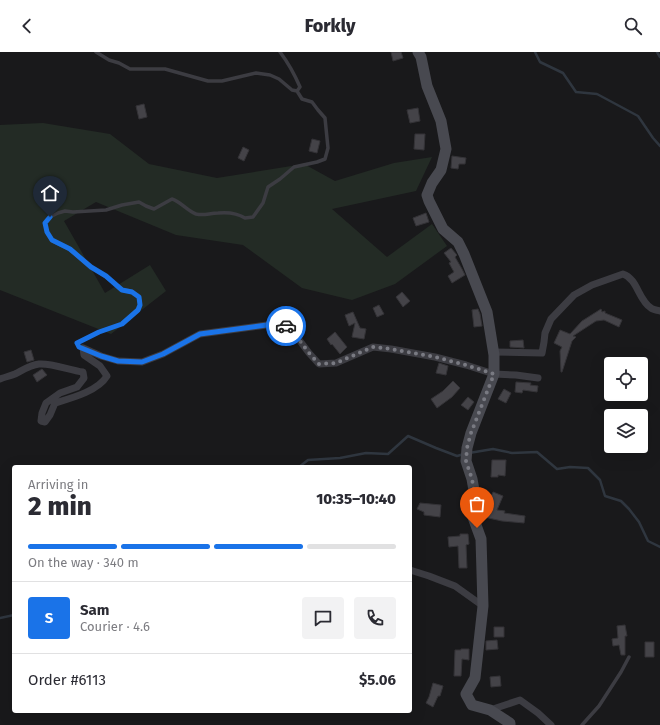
<!DOCTYPE html>
<html lang="en">
<head>
<meta charset="utf-8">
<style>
	:root { --surface:#fff; --page:#f2f2f3; --text:#2b2b33; --muted:#7c7c81; --line:#e1e1e2; --accent:#1a73e8 }
	body { margin:0; font-family:"Fira Sans",sans-serif; background:var(--page); color:var(--text); height:100vh; display:flex; flex-direction:column; font-size:15px; white-space:nowrap }
	* { box-sizing:border-box; margin:0 }
	p { font-size:13px; color:var(--muted) }
	.icon { flex:none; width:22px; height:22px; fill:none; stroke:currentColor; stroke-width:2; stroke-linecap:round; stroke-linejoin:round }
	.map { position:relative; flex:1; overflow:hidden }
	.side { position:absolute; left:12px; top:413px; width:400px; height:248px; display:flex; flex-direction:column; background:var(--surface); border-radius:4px; box-shadow:0 4px 16px #0002 }
	.side>* { flex:none }
	.buttons { position:absolute; left:604px; top:305px; display:grid; gap:8px }
	.buttons a { display:grid; place-items:center; width:44px; height:44px; border-radius:4px; background:var(--surface); box-shadow:0 4px 16px #0002; font-size:20px }
	.pin { position:absolute; display:grid; place-items:center; width:34px; height:34px; color:#fff; margin:-41px -17px; border-radius:50% 50% 50% 0; rotate:-45deg; box-shadow:0 0 4px #0007 }
	.pin .icon { rotate:45deg }
	.courier { position:absolute; display:grid; place-items:center; width:40px; height:40px; margin:-20px; border:3px solid #1a73e8; border-radius:50%; background:#fff; color:#222; box-shadow:0 1px 5px #0007 }
	.head em { font-style:normal; font-weight:800 }
	.head div { display:flex; flex-direction:column-reverse }
	.head { display:flex; align-items:center; justify-content:space-between; height:68px; padding:0 16px }
	h1 { font-size:26px; font-weight:800; line-height:30px }
	.bar { display:grid; grid-template-columns:repeat(4,1fr); gap:6px 4px; align-content:center; height:48px; padding:0 16px }
	.bar i { height:5px; border-radius:3px; background:var(--line) }
	.bar .selected { background:var(--accent) }
	.bar p { grid-column:span 4 }
	.line { display:flex; align-items:center; gap:10px; padding:0 16px; border-top:1px solid var(--line) }
	.line div { flex:1 }
	.round { display:grid; place-items:center; flex:none; width:42px; height:42px; border-radius:4px; background:var(--page) }
	header { display:flex; justify-content:space-between; align-items:center; height:52px; padding:0 16px; background:var(--surface); font-size:18px; font-weight:800 }
	.map>svg:first-child { display:block }
	.green { fill:#232b25 }
	.lines { fill:none; stroke-linecap:round; stroke-linejoin:round }
	.stream { stroke:#2f363f; stroke-width:2.5 }
	.building { fill:#444348; stroke:#343337 }
	.lane { stroke:#3c3c42; stroke-width:3.5 }
	.street { stroke:#3c3c42; stroke-width:7 }
	.secondary { stroke:#484950; stroke-width:11 }
	.done { stroke:#797a82; stroke-width:4; stroke-dasharray:0 7.2 }
	.route { stroke:#1a73e8; stroke-width:5 }
</style>
</head>
<body>
<header><svg class="icon" aria-label="back" viewBox="0 0 24 24"><path d="M15 5l-7 7 7 7"/></svg>Forkly<svg class="icon" aria-label="search" viewBox="0 0 24 24"><circle cx="10" cy="10" r="6"/><path d="M15 15l6 6"/></svg></header>
<div class="map">
<svg width="660" height="673" viewBox="0 0 660 673">
	<rect width="100%" height="100%" fill="#19191b"/>
	<path class="green" d="M43,71L110,82L149,112L217,126L304,112L335,129L394,111L432,105L416,139L332,157L387,205L432,172L447,194L395,232L352,248L302,236L243,193L176,183L96,150L64,169L105,241L150,213L166,239L111,282L0,238V73Z"/>
	<g class="lines">
		<path class="stream" d="M535,0L540,10L563,21L576,40L597,42L638,64L653,86L660,94
			M657,0L660,5
			M469,401L493,397L512,401L537,400L557,417L570,415L588,416L600,428L605,444L621,449L629,457L639,470L648,489L660,495
			M299,415L308,408L340,406L366,401L388,402L408,384L436,396L457,404L464,402
			M0,566L14,563"/>
	</g>
	<path class="building" d="M391,0H401L403,6L393,9Z
		M144,52L147,65L139,67L136,54Z
		M418,56L420,69L410,71L407,58Z
		M415,82H425L424,98L414,97Z
		M312,87L320,89L317,101L309,99Z
		M243,95L249,98L244,109L238,106Z
		M452,104L466,106L465,112H459L458,117L451,116Z
		M426,161L429,170L416,174L413,166Z
		M451,196L457,203L455,205L462,217L465,223L452,231L448,224L454,220L449,211L451,210L444,201Z
		M402,240L410,249L403,255L396,245Z
		M379,253L384,262L377,265L373,256Z
		M478,257L480,262L482,274L474,275L472,258Z
		M601,257L602,260L605,259V261L622,268L619,275L604,268L596,269L573,284L576,285L572,289L562,320H561L560,299L562,295L554,291L560,278L570,282L582,269Z
		M353,260L360,276L366,277L364,287L352,285L355,271L349,274L345,263Z
		M335,280L347,295L340,302L332,292L331,293L327,287Z
		M523,288L524,296L510,295V289Z
		M31,298L34,308L27,310L24,300Z
		M439,311L448,314L446,323L436,321Z
		M42,317L47,323L37,330L33,323Z
		M453,329L460,336L452,345L437,356L431,347L443,339Z
		M516,330L531,331L530,333L538,334L537,340L523,338L522,341L515,340Z
		M504,337L511,341L506,351L498,347Z
		M468,345L474,350L468,358L461,353Z
		M492,408H506L505,424L498,423V425H491Z
		M493,440L503,444L497,458L505,459L504,461L525,464L524,471L502,469L484,465L487,454Z
		M420,451L441,453L440,465L424,463V460L417,457Z
		M460,482H468L469,492L466,493L467,516H459L458,494L449,495L448,485L460,484Z
		M625,573L627,584H625V603H621L619,593L613,594L612,587L618,586L617,574Z
		M494,575H504V585H494Z
		M497,588L498,597L486,598V589Z
		M645,590H654V605H645Z
		M461,597H469V608L462,607L461,624H454L455,598H461Z
		M500,624L501,634L491,635L490,625Z
		M433,631L443,634L440,644H438L433,655L426,651L429,645Z"/>
	<g class="lines">
		<path class="lane" d="M96,0L109,8L119,11L130,17H165L208,29H222L256,21L270,23L279,27L292,38L297,39L300,35C294,21 289,12 280,0
			M83,296L79,295L77,291L99,280L122,272L138,258L140,253L139,245L132,239L123,238L106,225L91,215L69,197L52,189L47,180L45,171L50,165L58,161L65,159L73,160L106,158L122,153L139,150L146,154L154,157L172,147C180,149 187,159 196,162C205,164 209,161 218,161C227,160 237,161 245,166L253,165L263,151L268,135L280,127L294,115L317,110L325,107L328,96L325,66L318,58L312,50L302,47L297,39
			M582,673L599,654L621,620L629,605"/>
		<path class="street" d="M83,296L101,304L118,309L142,310L163,302L200,282L274,272L287,274L297,285L309,301L319,312L336,311L373,295L391,297L435,305L466,313L494,322L516,323L538,326
			M493,300L542,301L544,290L545,281L551,267L574,243L592,233L623,222C638,227 638,248 651,256C653,258 657,258 660,259
			M0,327C5,325 10,324 15,322C23,318 30,313 39,312C52,311 69,318 83,320L84,326L77,335L60,341L46,351L42,361L41,369L45,370L50,363L55,351C72,346 98,339 107,324L100,314L84,303L83,296
			M410,518L429,524L455,534L483,554
			M490,658L520,648L538,661L551,673"/>
		<path class="secondary" d="M418,0L421,5L427,34L441,69L446,97L441,118L432,131L427,143L429,149L443,177L458,190L464,202L487,260L494,303V322L471,381L467,396L466,409L472,427L475,444L473,465L481,487L483,554L475,626L466,642L472,653L490,658L510,671V673"/>
	</g>
	<g class="lines">
		<path class="done" d="M286,274L297,285L309,301L319,312L336,311L373,295L391,297L435,305L466,313L494,322L471,381L467,396L466,409L472,427L475,444L473,465L477,476"/>
		<path class="route" d="M50,165L45,171L47,180L52,188L70,197L91,215L106,224L122,238L132,240L139,245L140,253L138,258L122,272L99,280L77,291L79,295L101,304L118,309L142,310L163,302L200,282L274,272L286,274"/>
	</g>
</svg>
<div class="buttons">
<a><svg class="icon" aria-label="locate" viewBox="0 0 24 24"><circle cx="12" cy="12" r="6"/><path d="M12 2v4M12 18v4M2 12h4M18 12h4"/></svg></a>
<a><svg class="icon" aria-label="layers" viewBox="0 0 24 24"><path d="M12 4l9 5-9 5-9-5zM3 14l9 5 9-5"/></svg></a>
</div>
<div class="pin" style="left:477px;top:476px;background:#ea580c"><svg class="icon" aria-label="bag" viewBox="0 0 24 24"><path d="M5 8h14l-1 12H6zM9 8a3 3 0 0 1 6 0"/></svg></div>
<div class="pin" style="left:50px;top:165px;background:#1f2937"><svg class="icon" aria-label="home" viewBox="0 0 24 24"><path d="M3 11l9-7 9 7M6 9v11h12V9"/></svg></div>
<div class="courier" style="left:286px;top:274px"><svg class="icon" aria-label="car" viewBox="0 0 24 24"><path d="M5 17H2v-5l4-1 3-4h7l3 4 3 1v5h-3M9 17h6M6 11h13"/><circle cx="7" cy="17" r="2"/><circle cx="17" cy="17" r="2"/></svg></div>
<section class="side">
<div class="head"><div><h1>2 min</h1><p>Arriving in</p></div><em>10:35–10:40</em></div>
<div class="bar"><i class="selected"></i><i class="selected"></i><i class="selected"></i><i></i><p>On the way · 340 m</p></div>
<div class="line" style="height:72px"><b class="round" style="background:var(--accent);color:#fff">S</b><div><b>Sam</b><p>Courier · 4.6</p></div><a class="round"><svg class="icon" aria-label="chat" viewBox="0 0 24 24"><path d="M4 5h16v11H9l-5 4z"/></svg></a><a class="round"><svg class="icon" aria-label="phone" viewBox="0 0 24 24"><path d="M5 4h4l2 5-3 2q2 4 5 5l2-3 5 2v4C11 20 4 13 5 4z"/></svg></a></div>
<div class="line" style="height:52px"><div>Order #6113</div><b>$5.06</b></div>
</section>
</div>
</body>
</html>
